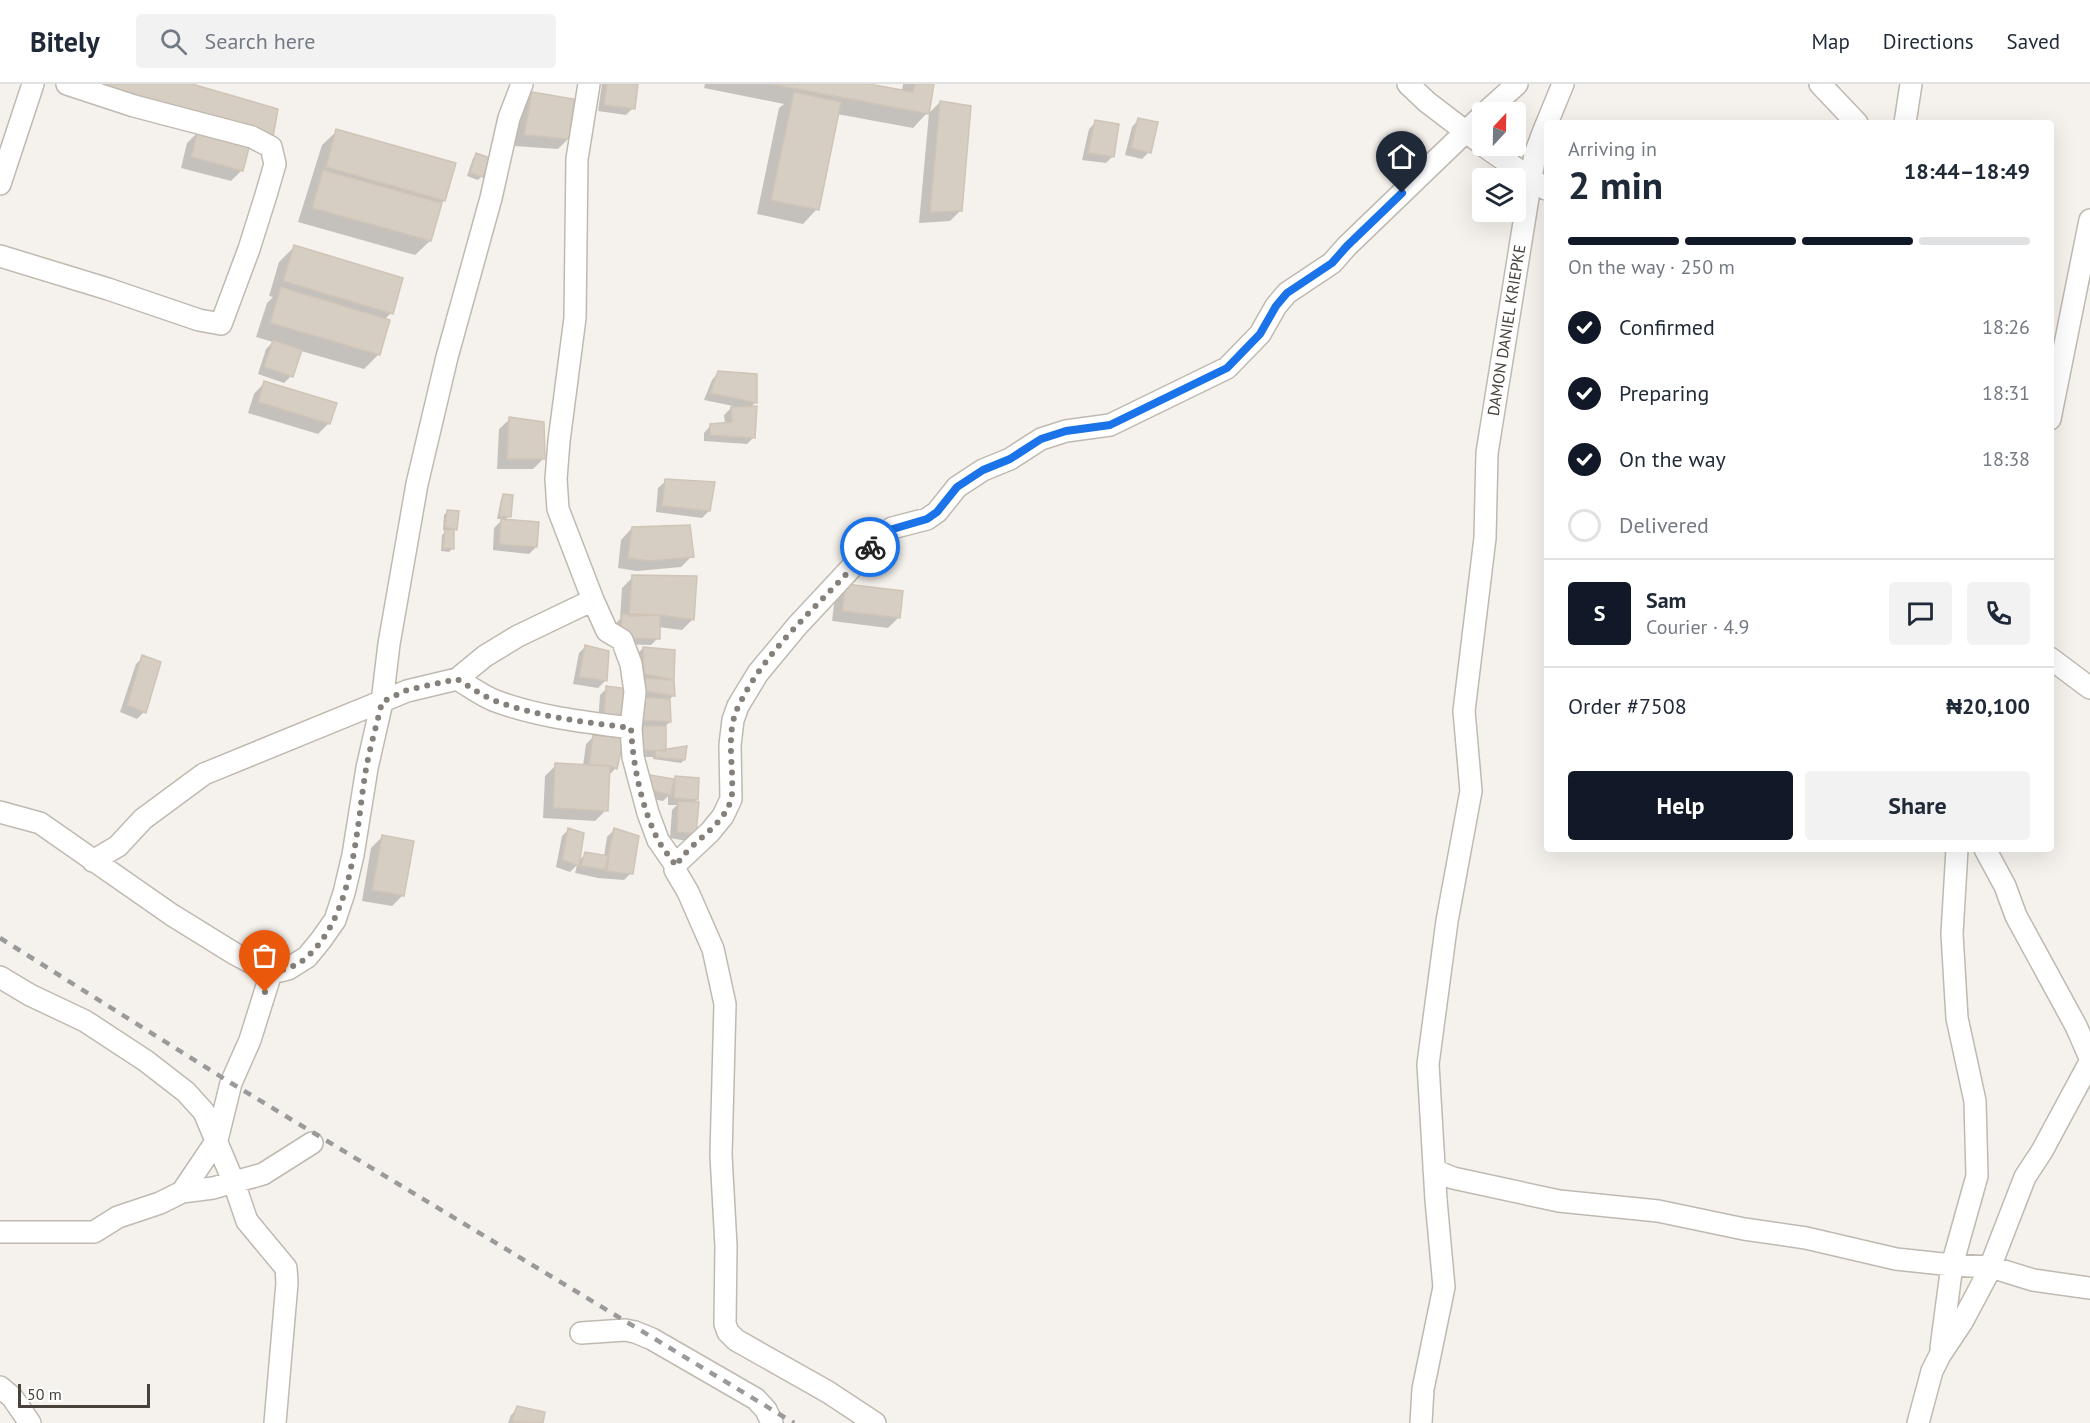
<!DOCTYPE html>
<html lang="en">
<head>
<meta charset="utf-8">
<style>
	:root { --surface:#fff; --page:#f2f2f3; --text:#1f2937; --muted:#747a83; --line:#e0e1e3; --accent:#111827 }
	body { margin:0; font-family:"PT Sans",sans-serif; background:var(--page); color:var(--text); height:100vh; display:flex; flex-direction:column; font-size:22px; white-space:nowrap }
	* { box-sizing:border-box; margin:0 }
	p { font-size:20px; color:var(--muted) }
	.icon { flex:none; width:33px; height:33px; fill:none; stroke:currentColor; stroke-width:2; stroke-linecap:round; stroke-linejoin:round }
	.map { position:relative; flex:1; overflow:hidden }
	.panel { position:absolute; left:1544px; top:36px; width:510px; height:732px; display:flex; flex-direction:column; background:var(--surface); border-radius:6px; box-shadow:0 6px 24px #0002 }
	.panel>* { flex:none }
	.needle { width:39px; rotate:22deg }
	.controls { position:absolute; left:1472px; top:18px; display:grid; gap:12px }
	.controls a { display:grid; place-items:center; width:54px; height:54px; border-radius:6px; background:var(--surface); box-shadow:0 6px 24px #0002; font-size:30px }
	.scale { position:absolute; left:18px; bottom:15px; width:132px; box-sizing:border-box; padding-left:6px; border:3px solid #49423b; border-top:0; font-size:16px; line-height:21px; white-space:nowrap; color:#49423b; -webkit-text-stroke:4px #fff; paint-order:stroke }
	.pin { position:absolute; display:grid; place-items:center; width:51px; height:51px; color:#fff; margin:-62px -26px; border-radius:50% 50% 50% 0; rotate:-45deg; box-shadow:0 0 6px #0007 }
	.pin .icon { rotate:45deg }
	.courier { position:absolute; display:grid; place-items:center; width:60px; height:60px; margin:-30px; border:4px solid #1a73e8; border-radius:50%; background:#fff; color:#222; box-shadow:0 2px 8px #0007 }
	.headline em { font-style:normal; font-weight:700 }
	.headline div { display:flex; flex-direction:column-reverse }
	.headline { display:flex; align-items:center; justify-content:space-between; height:102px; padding:0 24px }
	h1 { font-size:39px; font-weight:700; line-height:45px }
	.bar { display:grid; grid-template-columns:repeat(4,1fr); gap:9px 6px; align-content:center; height:72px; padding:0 24px }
	.bar i { height:8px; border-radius:4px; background:var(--line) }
	.bar .selected { background:var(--accent) }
	.bar p { grid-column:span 4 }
	.line { display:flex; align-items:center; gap:15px; padding:0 24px; border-top:2px solid var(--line) }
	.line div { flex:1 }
	.round { display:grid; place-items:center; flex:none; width:63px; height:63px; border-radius:6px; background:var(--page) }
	ol { padding:0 24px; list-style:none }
	li { display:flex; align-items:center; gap:18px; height:66px }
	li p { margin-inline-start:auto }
	li .icon { padding:6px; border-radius:50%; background:var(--accent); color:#fff; stroke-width:4 }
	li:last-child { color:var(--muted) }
	li i { width:33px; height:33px; border:3px solid var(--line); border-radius:50% }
	.primary-button { display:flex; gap:12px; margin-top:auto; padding:12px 24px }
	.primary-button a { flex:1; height:69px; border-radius:6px; background:var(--accent); color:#fff; font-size:24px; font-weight:700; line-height:69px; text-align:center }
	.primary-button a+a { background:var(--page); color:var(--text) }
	header { display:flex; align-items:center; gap:36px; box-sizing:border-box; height:84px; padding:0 30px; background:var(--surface); border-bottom:2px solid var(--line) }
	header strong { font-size:28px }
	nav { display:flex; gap:33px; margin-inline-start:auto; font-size:21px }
	.search { width:420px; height:54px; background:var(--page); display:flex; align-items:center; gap:15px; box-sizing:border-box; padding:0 21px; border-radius:6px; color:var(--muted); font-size:22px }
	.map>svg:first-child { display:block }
	.shadow { fill:#0003 }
	.building { fill:#d6cdc3; stroke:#d0c4b7; stroke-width:1.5 }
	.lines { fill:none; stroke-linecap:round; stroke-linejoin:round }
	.minor-casing { stroke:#c0b9b0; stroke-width:24 }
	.minor { stroke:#fff; stroke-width:21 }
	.rail { stroke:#9a9a9a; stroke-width:4.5; stroke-dasharray:8 8; stroke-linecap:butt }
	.done { stroke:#858079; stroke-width:6; stroke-dasharray:0 10.8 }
	.route { stroke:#1a73e8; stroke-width:8 }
	.labels { text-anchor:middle; stroke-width:4.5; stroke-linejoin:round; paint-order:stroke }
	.street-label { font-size:16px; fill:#49423b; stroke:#fff }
</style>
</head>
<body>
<header>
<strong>Bitely</strong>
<div class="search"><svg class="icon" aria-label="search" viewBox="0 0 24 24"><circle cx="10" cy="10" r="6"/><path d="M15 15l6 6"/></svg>Search here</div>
<nav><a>Map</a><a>Directions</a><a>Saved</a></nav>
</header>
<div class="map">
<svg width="2090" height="1339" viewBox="0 0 2090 1339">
	<rect width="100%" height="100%" fill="#f5f2ed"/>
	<path class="shadow" d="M64,0H187L257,67L248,64L242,86L231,97L181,84L187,59L197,49L62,10Z
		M602,0H636L633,24L626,31L598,27Z
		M705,0H861L902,8L903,0H933L927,29L913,44L837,30L817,125L803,140L757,130L779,24L784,20L704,4Z
		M532,10L569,54L558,65L514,62L521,21Z
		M940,18L961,126L950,137L919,139L929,29Z
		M1139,35L1149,68L1142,75L1125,71L1132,43Z
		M1096,38L1113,72L1106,79L1082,76L1089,45Z
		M337,47L444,116L441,120L430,157L415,171L298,138L322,61Z
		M477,71L488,74L481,93L478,96L467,92L473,74Z
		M294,163L391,229L384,236L388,237L378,271L364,285L301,267L291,292L284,299L258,290L266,265L273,258L256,253L267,219L273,213L269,212L279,178Z
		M719,288L756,291L755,319L750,324L754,353L747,360L704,357V349L711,341L725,340L724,331L733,322L704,316L712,296Z
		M264,299L329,339L318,350L248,329L254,310Z
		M510,335L543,375L533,385H497L499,345Z
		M666,397L709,427L702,434L656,428L658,404Z
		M504,411L509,432L504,437L536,463L529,470L493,466L494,444L503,435H497L501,415Z
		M448,427L456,445L452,448V465L449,468L441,467L442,451L446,447L443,446L444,431Z
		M632,444L692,472L681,483L637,487L618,484L621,456Z
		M633,493L693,535L682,546L658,543V554L651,561L615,560L616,539L620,535L622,504Z
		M846,502L899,533L888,544L832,537L835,513Z
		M586,562L608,568L605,597L598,604L573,600L579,569Z
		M643,564L673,568V612L669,616L670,638L664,643L665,667L684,676L681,679L653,675V673H636L637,651L644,643H632L636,571Z
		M143,573L144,628L137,635L120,628L136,580Z
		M607,604L614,642L598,640L600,611Z
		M593,653L616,684L608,692L606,726L595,737L543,734L545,692L556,681L583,682L586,660Z
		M651,692L673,696L675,694L697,715L693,719L694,750L687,757L670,754L672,726L677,721H668V712L663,717L642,713L644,699Z
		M569,745L578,777L586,770L604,773L607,753L614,746L631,789L624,796L598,794L575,789L577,781L570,788L556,783L562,752Z
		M382,753L403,811L392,822L362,817L371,764Z
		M518,1324L543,1329L542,1339H508L511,1331Z"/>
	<path class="building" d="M93,0H192L278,25L273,53Z
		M607,0H638L635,25L604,21Z
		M771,0H869L913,8L915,0H934L929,30Z
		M532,8L574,15L570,55L524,51Z
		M794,8L841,18L819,126L771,116Z
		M940,17L971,22L962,127L930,128Z
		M1138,34L1158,38L1151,69L1131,64Z
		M1095,36L1119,40L1114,73L1088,69Z
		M336,45L456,79L445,117L326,83Z
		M198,47L250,60L243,87L191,73Z
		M476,69L490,74L483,93L470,89Z
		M323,86L442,119L431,157L312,124Z
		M294,161L403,194L393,230L283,197Z
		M281,203L390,236L380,271L270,239Z
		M273,256L302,266L293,293L264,283Z
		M718,287L757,290V319L710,309Z
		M264,297L337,319L330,340L258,318Z
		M757,322L755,354L710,351V340L732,338L731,323Z
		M509,333L544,338L545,375H507Z
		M665,395L715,398L710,427L662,422Z
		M503,410L513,411L511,433L499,432Z
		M447,426L459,427L457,446L445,443Z
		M501,435L539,438L537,463L499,460Z
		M690,441L694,473L649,477L628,474L632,443Z
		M454,445V465L443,464L445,446Z
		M632,491L697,492L694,536L660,531L629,532Z
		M846,500L903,507L900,534L842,527Z
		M622,530L660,531V555L621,554Z
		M585,561L609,567L607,597L579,593Z
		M643,563L675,566L674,596L644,590Z
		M142,571L161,578L146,629L127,621Z
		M645,594L674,596L675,612L644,607Z
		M606,602L628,605L623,636L604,633Z
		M641,613L670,615L671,638L638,636Z
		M643,642H666V667L643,666Z
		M593,651L624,653L617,685L610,682L589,681Z
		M687,662L685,676L655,673L656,667Z
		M555,679L610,682L608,727L553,724Z
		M650,691L674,695L671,711L648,706Z
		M675,692L699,694L698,716L674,714Z
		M678,717L699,718L696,750L677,748Z
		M568,744L584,749L579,782L562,776Z
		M614,744L639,752L633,790L605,787Z
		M382,751L414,757L404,812L372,806Z
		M585,768L609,772L607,786L581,782Z
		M517,1322L545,1328L543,1339L511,1338Z"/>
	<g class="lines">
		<g class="minor-casing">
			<path id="minor" d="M589,0L577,75L575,234L559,357L556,395L558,425L593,516L607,547L622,556L631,580L635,608L631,644L633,673L648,729L658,756L676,782
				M1408,0L1427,18L1482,60
				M1820,0L1857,39
				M1486,28L1517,0
				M1547,39L1563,0
				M1905,39L1911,0
				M1484,62L1546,105
				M0,100L33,0
				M0,172L108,205L199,236L221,240L249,165L266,111L275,80L271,63L252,53L134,22L67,0
				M2050,335L2090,136
				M2050,574L2090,604
				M457,595C469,602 481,611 493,616C537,633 585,638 631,644
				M0,728L40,739L172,831L235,870L271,889L288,885L307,873L321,856L335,836L344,809L353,771L367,684L382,618L389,560L417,400L447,273L491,114L509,34L522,0
				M1985,765L2005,802L2016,832L2076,942L2090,974
				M93,777L118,762L143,735L204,690L407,607L457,595L485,572L518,552L593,516
				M0,893L30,911L85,937L146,977L186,1008L204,1028L234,1099L247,1137L286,1184L287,1199L275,1339
				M1434,1086L1453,1094L1559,1117L1658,1127L1744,1145L1806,1154L1896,1175L1952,1181L1977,1092L1975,1017L1957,934L1952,850L1957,765
				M182,1108L213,1104L263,1090L312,1059
				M0,1148H94L118,1133L160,1119L182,1108L217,1056L231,999L250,956L271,889
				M581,1249L625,1246L635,1248L652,1255L756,1315L766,1326L772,1339
				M1941,1264L1952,1181L1991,1183L2033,1196L2090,1204
				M0,1303L12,1313L30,1339
				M875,1339L828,1308L736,1256L728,1248L725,1240L726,1162L721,1071L725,920L713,865L688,808L675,786L678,778L710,748L723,732L731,715L730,661L733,636L738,622L758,589L797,542L880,453L892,444L927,435L937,428L957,403L983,386L1010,375L1041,355L1066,347L1110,341L1227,284L1260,250L1276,222L1287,209L1332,179L1347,162L1482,32
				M1421,1339L1423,1305L1444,1203L1436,1116L1428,980L1447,837L1471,707L1464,627L1485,454L1487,369L1535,70L1546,41
				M1918,1339L1932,1287L1940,1271L1962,1238L1987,1191L2025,1093L2042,1067L2090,978"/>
		</g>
		<use href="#minor" class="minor"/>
		<path class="rail" d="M0,854L231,999L794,1339"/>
	</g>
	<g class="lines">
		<path class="done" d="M265,908L271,889C284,886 298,882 308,872C355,828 356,744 366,685C370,663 377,640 382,618L407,606L457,595C469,602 481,611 493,616C537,633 585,638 631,644C633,681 641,721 657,754C662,764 670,773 676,782C690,757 721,746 731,716C733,708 732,697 732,689C731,667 728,642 739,621C769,559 827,516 870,463"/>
		<path class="route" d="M870,463L886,447L927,435L937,428L957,403L983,386L1010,375L1041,355L1066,347L1110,341L1227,284L1260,250L1276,222L1287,209L1332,179L1347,162L1402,109"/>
	</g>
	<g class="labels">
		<g class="street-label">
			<text transform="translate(1506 246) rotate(-81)" y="6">DAMON DANIEL KRIEPKE</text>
		</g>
	</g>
</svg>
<div class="controls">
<a><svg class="needle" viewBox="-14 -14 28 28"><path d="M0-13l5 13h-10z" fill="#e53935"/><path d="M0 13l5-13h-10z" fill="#747a83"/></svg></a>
<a><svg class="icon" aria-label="layers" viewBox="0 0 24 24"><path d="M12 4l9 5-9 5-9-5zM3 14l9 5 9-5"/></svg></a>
</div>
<div class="scale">50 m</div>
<div class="pin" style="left:265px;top:908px;background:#ea580c"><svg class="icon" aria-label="bag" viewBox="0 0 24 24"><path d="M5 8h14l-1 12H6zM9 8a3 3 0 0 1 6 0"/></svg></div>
<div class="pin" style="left:1402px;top:109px;background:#1f2937"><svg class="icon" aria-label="home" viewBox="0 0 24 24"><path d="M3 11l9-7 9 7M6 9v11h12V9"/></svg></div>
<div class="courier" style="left:870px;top:463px"><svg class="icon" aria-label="bike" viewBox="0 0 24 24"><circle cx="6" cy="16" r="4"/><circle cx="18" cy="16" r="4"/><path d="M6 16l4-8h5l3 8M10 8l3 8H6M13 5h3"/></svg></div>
<section class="panel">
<div class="headline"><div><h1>2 min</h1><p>Arriving in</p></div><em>18:44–18:49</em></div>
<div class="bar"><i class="selected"></i><i class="selected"></i><i class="selected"></i><i></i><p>On the way · 250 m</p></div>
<ol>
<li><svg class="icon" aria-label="check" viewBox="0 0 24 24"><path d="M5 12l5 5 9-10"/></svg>Confirmed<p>18:26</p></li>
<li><svg class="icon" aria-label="check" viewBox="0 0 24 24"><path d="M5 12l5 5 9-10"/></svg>Preparing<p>18:31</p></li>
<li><svg class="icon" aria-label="check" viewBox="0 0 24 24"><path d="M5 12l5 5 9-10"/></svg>On the way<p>18:38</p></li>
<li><i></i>Delivered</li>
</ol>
<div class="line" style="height:108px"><b class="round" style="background:var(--accent);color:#fff">S</b><div><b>Sam</b><p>Courier · 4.9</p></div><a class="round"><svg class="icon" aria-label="chat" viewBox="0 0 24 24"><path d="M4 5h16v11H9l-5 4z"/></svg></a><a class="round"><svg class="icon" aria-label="phone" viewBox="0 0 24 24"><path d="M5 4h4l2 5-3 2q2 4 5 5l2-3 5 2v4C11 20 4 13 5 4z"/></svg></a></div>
<div class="line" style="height:78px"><div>Order #7508</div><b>₦20,100</b></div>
<div class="primary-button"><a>Help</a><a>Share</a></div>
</section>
</div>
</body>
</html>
